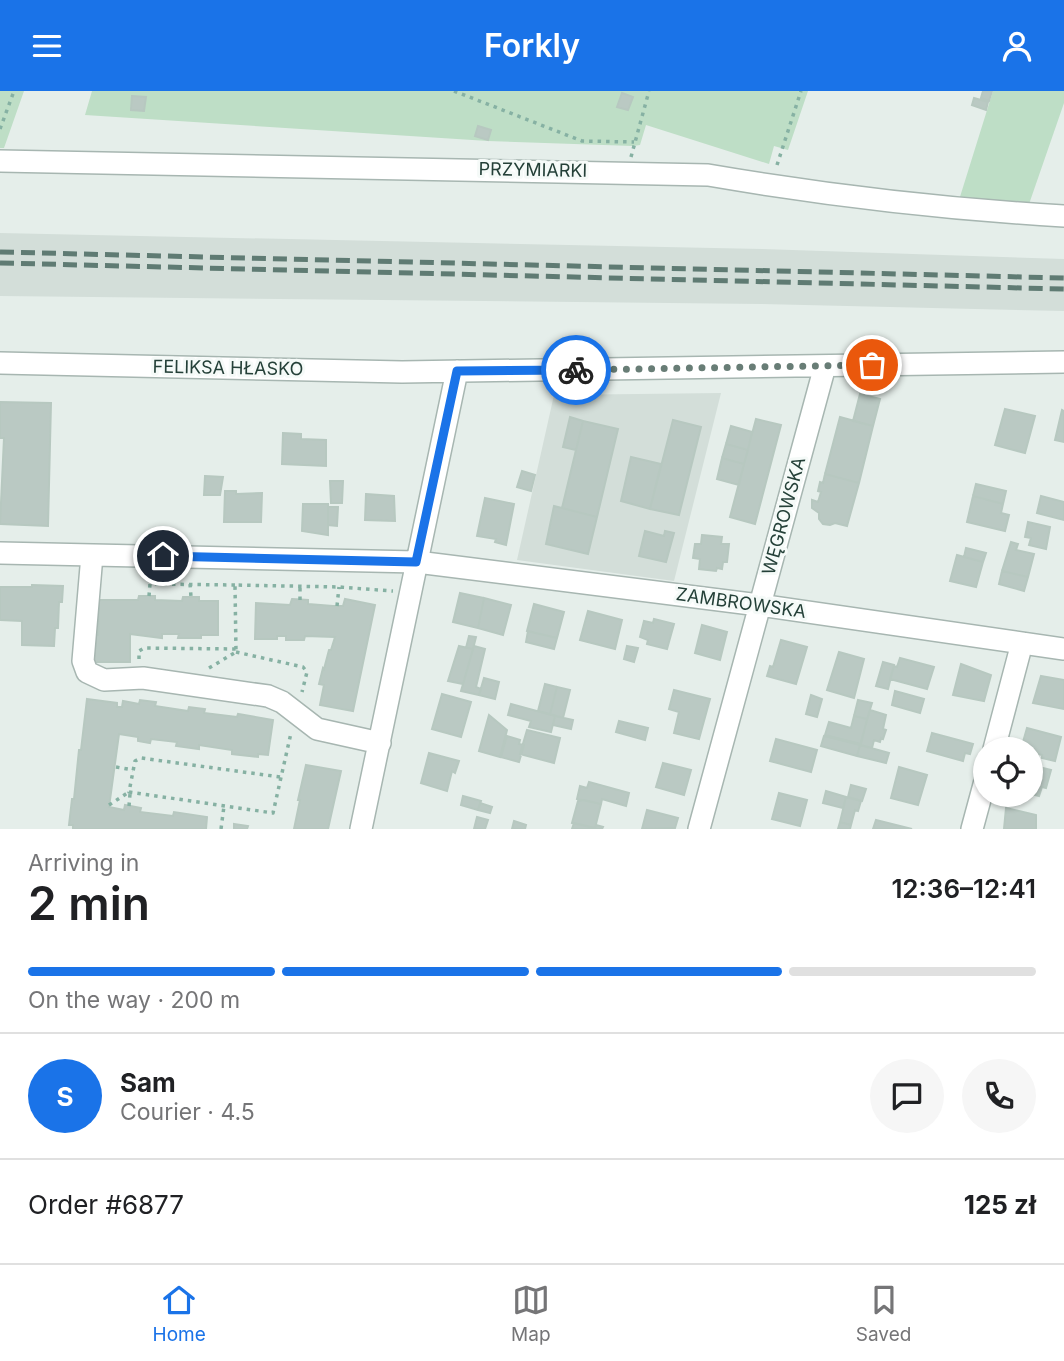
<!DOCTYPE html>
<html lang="en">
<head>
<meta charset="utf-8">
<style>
	:root { --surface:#fff; --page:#f6f6f6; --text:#202124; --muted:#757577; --line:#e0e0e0; --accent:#1a73e8 }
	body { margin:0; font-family:Inter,sans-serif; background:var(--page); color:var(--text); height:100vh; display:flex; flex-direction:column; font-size:26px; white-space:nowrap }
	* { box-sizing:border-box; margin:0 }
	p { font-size:23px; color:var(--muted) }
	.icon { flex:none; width:38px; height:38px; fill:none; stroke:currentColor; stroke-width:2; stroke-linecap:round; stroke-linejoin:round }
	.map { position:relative; height:738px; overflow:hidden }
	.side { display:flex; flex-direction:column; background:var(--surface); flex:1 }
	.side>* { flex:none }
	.tools { position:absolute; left:973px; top:646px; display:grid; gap:14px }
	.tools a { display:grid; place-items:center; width:70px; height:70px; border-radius:50%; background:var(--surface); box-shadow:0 2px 5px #0004; font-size:35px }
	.pin { position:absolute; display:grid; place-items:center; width:60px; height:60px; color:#fff; margin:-30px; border:4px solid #fff; border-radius:50%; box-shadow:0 2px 7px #0007 }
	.courier { position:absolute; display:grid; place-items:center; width:70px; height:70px; margin:-35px; border:5px solid #1a73e8; border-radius:50%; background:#fff; color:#222; box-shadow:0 2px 9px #0007 }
	.headline em { font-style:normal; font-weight:600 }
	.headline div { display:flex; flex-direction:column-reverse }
	.headline { display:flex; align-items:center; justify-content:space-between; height:119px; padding:0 28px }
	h1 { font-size:46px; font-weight:600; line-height:52px }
	.bar { display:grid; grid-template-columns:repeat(4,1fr); gap:10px 7px; align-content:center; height:84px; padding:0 28px }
	.bar i { height:9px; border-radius:5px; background:var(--line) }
	.bar .current { background:var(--accent) }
	.bar p { grid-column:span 4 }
	.line { display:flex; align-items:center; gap:18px; padding:0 28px; border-top:2px solid var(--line) }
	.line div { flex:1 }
	.round { display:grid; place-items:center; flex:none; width:74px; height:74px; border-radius:37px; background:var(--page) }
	header { display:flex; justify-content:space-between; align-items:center; height:91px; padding:0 28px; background:var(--accent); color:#fff; font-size:32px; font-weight:600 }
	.tab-bar { display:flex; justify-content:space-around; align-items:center; height:98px; border-top:2px solid var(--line); background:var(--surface); font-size:19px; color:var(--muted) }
	.tab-bar a { display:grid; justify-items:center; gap:4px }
	.tab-bar .current { color:var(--accent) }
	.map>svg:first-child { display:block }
	.built { fill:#d3ded9 }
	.green { fill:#bedec6 }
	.building { fill:#bac9c3; stroke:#b7c8c0; stroke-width:2 }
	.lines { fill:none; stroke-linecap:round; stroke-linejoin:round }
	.minor-casing { stroke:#a7b6b1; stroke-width:24 }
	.path { stroke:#86b1a3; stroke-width:3.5; stroke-dasharray:3.5 5; stroke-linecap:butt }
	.minor { stroke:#fff; stroke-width:21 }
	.rail { stroke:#5f7b73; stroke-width:5; stroke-dasharray:14 7; stroke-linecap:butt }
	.done { stroke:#687d76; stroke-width:7; stroke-dasharray:0 12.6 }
	.route { stroke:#1a73e8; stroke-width:9 }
	.labels { text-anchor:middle; stroke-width:6; stroke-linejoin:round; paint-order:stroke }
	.street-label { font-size:18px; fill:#244038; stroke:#f5faf8 }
</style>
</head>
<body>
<header><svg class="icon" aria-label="menu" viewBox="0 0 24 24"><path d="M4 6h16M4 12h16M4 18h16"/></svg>Forkly<svg class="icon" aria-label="person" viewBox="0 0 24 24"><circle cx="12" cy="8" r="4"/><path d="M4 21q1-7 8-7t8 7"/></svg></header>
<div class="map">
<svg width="1064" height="738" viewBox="0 0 1064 738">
	<rect width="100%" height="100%" fill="#e5eeea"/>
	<path class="built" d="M0,142L762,158L1064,168V220L761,213L0,205Z
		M721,302L674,490L517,469L554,304Z"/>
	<path class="green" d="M0,0H24L4,57H0Z
		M92,0H808L788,59L774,55L769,73L646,34L640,54L633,55L488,50L85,24Z
		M993,0H1064V12L1028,116L959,109Z"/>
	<path class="building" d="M983,0H992L989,10L981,7Z
		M622,2L633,6L628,19L617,16Z
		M132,5L146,6L144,20L131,19Z
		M974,7L988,11L986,19L972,14Z
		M478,35L491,39L488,49L475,45Z
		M860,303L880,308L873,335L853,330Z
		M0,311L51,312L48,435L0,433L4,347H0Z
		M1005,318L1035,325L1025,362L995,354Z
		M1062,319L1064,320V351L1055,349Z
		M570,326L583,330L576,359L563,356Z
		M840,326L873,335L859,392L825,383Z
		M756,328L781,334L755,433L730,426Z
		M673,329L701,336L679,424L650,418Z
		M583,330L618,338L597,426L562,417Z
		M731,335L752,341L748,359L726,353Z
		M283,342L301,343V348L326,349V375L282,373Z
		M726,353L748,359L744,373L722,367Z
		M631,366L661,373L650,418L621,410Z
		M722,367L744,373L739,394L717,388Z
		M522,380L535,384L531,400L517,396Z
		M825,383L859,392L847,435L835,432L830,434L823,433L819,428V422L812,417V409L818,411L821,401L818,400L820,391L823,392Z
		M205,385L223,386L220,404H204Z
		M330,390H343L342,412H331Z
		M976,393L1006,400L1003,413L973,405Z
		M225,400H236V403L262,402L261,431H224Z
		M366,403L394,405L395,430L365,429Z
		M973,405L1003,413L1001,422L1009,424L1005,440L967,431Z
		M1041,405L1064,411V429L1037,422Z
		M485,407L514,413L506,454L495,451L496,448L477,445Z
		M303,413H328V444L302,440Z
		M554,415L597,426L588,463L546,453Z
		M328,416H338L337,435L328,434Z
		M1028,431L1050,436L1046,458L1029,454L1031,447L1025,446Z
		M645,440L664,445L665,440L674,442L666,471L639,465Z
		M702,444L722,446L721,453H729L727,471H723L722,478L717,477L716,480L699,478L700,468L693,467L695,453H701Z
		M1011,451L1018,453L1016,459L1034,463L1028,486L1002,480Z
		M966,457L986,462L983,471L964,466Z
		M957,464L983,471L976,496L950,490Z
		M1002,480L1028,486L1024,500L999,493Z
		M32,494L63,495L62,511H59L58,537H55L54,555L22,554V530L0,529V496H32Z
		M460,502L484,507L478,537L453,531Z
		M139,505H155V509L182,510L183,506H199V510H218V544H201V547H178L179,543H162V547L130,543V571H93L94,544H98L99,509H138Z
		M484,507L511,514L503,544L478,537Z
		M292,508L308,509V513L333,515H343L345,508L375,514L353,620L320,614L324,594L319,593L323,577L324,578L329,559H331L335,546L305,545L304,549H286V545H277V548H255L256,512L290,514Z
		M534,513L564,521L557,547L527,540Z
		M588,520L622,529L615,558L580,549Z
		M654,528L674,533L667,558L647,553L648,549L640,546L644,530L653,532Z
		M702,534L727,541L720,569L695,562Z
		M528,540L557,547L554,558L526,551Z
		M469,545L476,546L473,558L466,557Z
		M781,549L807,556L796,593L767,585L770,575L773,576Z
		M459,555L473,558L463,593L448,590Z
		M474,555L485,558L476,596L481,598L479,604L461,600Z
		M627,555L638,557L634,571L624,568Z
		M839,561L864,568L854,607L827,599Z
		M900,567L934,576L927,598L890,588L894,575L897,576Z
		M883,571L894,574L888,598L876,595Z
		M961,573L991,584L984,610L953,604Z
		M1041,585L1064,589V618L1033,612Z
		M484,587L499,591L495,608L479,604Z
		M545,593L557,596L550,623L538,620Z
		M557,596L570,599L563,627L550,623Z
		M674,599L710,608L699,648L674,642L679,621L669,618Z
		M895,600L924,608L920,622L892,614Z
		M442,603L471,611L461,646L432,638Z
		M811,604L822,608L817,626L806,623Z
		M87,608L117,612V616H122L123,610L139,613L140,609L156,611L155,615L188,620L189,616L205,618L204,622L237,626L238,623L273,629L268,664L258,663V666L232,663V659L199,654V658L176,655L177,651L151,648L150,652L138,650V646L119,643L109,716L124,719L125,714L141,717L140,721L173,725L174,721L207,726L206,738H73V734H69L72,708H74L79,659H81Z
		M858,609L872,612L867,628L854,625Z
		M511,613L555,625L551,641L529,636L531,630L508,624Z
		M870,619L886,624L883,638L886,639L883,648L881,647L880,651L874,649L872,657L860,654Z
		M489,624L507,639L500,666L479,660Z
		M555,625L573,629L571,638L553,634Z
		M854,625L867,628L861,653L825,644L829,631L851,637Z
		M619,630L648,637L645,649L616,641Z
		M1027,637L1061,646L1055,670L1042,667V664L1031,661V658H1021Z
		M527,639L560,647L554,672L520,663Z
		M932,642L973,653L970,663L965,662L963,670L927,660Z
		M507,645L520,649L519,653L524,654L519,671L501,666Z
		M824,645L860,654L857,665L821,655Z
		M776,648L817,659L811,681L770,670Z
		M860,654L889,662L886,672L857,665Z
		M429,662L459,670L455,682L452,680L447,700L421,692Z
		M663,672L691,679L684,704L656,696Z
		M306,674L341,680L328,738H294L300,709H298Z
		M1031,674L1051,679L1046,697L1042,696L1039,705L1031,703Z
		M899,676L927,684L918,714L891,707Z
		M589,691L629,702L626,715L602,708L601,713L577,708L580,695L587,697Z
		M851,694L866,698L862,710L848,706Z
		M826,700L846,706L843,717L823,712Z
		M779,702L807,709L800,735L772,728Z
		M463,705L481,710L478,719L461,714Z
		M846,706L861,710L858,720L855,719L851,734L840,731Z
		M584,709L601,713L595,737L572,732L578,710Z
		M480,712L492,716L490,722L478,719Z
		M1006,717L1036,724V738H1004Z
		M647,719L678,727L675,737L642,738Z
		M477,726L488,729L485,738H474Z
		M876,729L912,738H873Z
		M514,730L526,734L525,738H512Z
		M840,731L851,734L850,738H838Z
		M574,732L595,737L596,734L603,736L602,738H572Z
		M234,733L248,735L247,738H234Z"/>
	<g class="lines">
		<g class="minor-casing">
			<path id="minor" d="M0,70L708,84C825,104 945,118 1064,125
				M0,272L402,281L1064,271
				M0,462L417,471L759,514L1064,558
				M92,464L83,570L87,581L104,589L143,587L268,605L282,611L317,638L380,652
				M994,658L1022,552
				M361,738L457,280
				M699,738L825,275
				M972,738L985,690"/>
		</g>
		<path class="path" d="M454,0L582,50L634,51
			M0,38L14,0
			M631,66L649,0
			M777,74L801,0
			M190,493L191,506
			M149,505L150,493L235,494
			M300,509V496
			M337,515L339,496
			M236,561L303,576L307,581L302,601
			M139,568V560L144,557L236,558
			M209,577L236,561L235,494L339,496L393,500
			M116,676L133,679
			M280,686L141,667L135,670L129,701L273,722L291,642
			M109,714L129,701
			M129,715L130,703
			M221,738L224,715"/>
		<use href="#minor" class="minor"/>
		<path class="rail" d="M0,161L1064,187
			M0,172L1064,198"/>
	</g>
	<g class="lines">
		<path class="done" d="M576,279L872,274"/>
		<path class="route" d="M163,465L416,471L457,280L576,279"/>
	</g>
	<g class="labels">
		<g class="street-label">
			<text transform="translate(533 79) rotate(1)" y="6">PRZYMIARKI</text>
			<text transform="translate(228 277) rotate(1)" y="6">FELIKSA HŁASKO</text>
			<text transform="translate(784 425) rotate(-75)" y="6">WĘGROWSKA</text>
			<text transform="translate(741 512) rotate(8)" y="6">ZAMBROWSKA</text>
		</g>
	</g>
</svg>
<div class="tools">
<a><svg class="icon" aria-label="locate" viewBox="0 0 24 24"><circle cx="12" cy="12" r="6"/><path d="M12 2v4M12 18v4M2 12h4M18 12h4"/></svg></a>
</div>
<div class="pin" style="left:872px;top:274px;background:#ea580c"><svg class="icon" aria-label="bag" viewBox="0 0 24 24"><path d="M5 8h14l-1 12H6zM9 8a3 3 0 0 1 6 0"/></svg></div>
<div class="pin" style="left:163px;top:465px;background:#1f2937"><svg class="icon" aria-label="home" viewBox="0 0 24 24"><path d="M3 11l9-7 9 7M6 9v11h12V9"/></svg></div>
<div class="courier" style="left:576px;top:279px"><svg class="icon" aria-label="bike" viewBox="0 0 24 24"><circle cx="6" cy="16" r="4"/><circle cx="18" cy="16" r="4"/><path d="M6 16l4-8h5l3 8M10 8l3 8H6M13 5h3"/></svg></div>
</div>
<section class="side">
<div class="headline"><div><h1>2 min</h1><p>Arriving in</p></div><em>12:36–12:41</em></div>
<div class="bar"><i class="current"></i><i class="current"></i><i class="current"></i><i></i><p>On the way · 200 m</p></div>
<div class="line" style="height:126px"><b class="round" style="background:var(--accent);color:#fff">S</b><div><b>Sam</b><p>Courier · 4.5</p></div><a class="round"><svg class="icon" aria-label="chat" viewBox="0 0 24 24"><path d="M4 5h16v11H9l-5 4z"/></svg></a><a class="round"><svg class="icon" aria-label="phone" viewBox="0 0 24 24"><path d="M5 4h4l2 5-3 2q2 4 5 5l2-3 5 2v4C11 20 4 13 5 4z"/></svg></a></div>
<div class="line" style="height:91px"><div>Order #6877</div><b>125 zł</b></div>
</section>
<nav class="tab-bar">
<a class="current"><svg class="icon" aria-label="home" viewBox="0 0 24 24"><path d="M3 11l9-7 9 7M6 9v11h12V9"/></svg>Home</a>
<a><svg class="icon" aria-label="map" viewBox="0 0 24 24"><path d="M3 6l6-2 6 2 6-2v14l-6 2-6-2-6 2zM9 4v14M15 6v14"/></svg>Map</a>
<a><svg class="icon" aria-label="saved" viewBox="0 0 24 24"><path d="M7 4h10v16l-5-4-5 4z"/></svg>Saved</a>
</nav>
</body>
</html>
